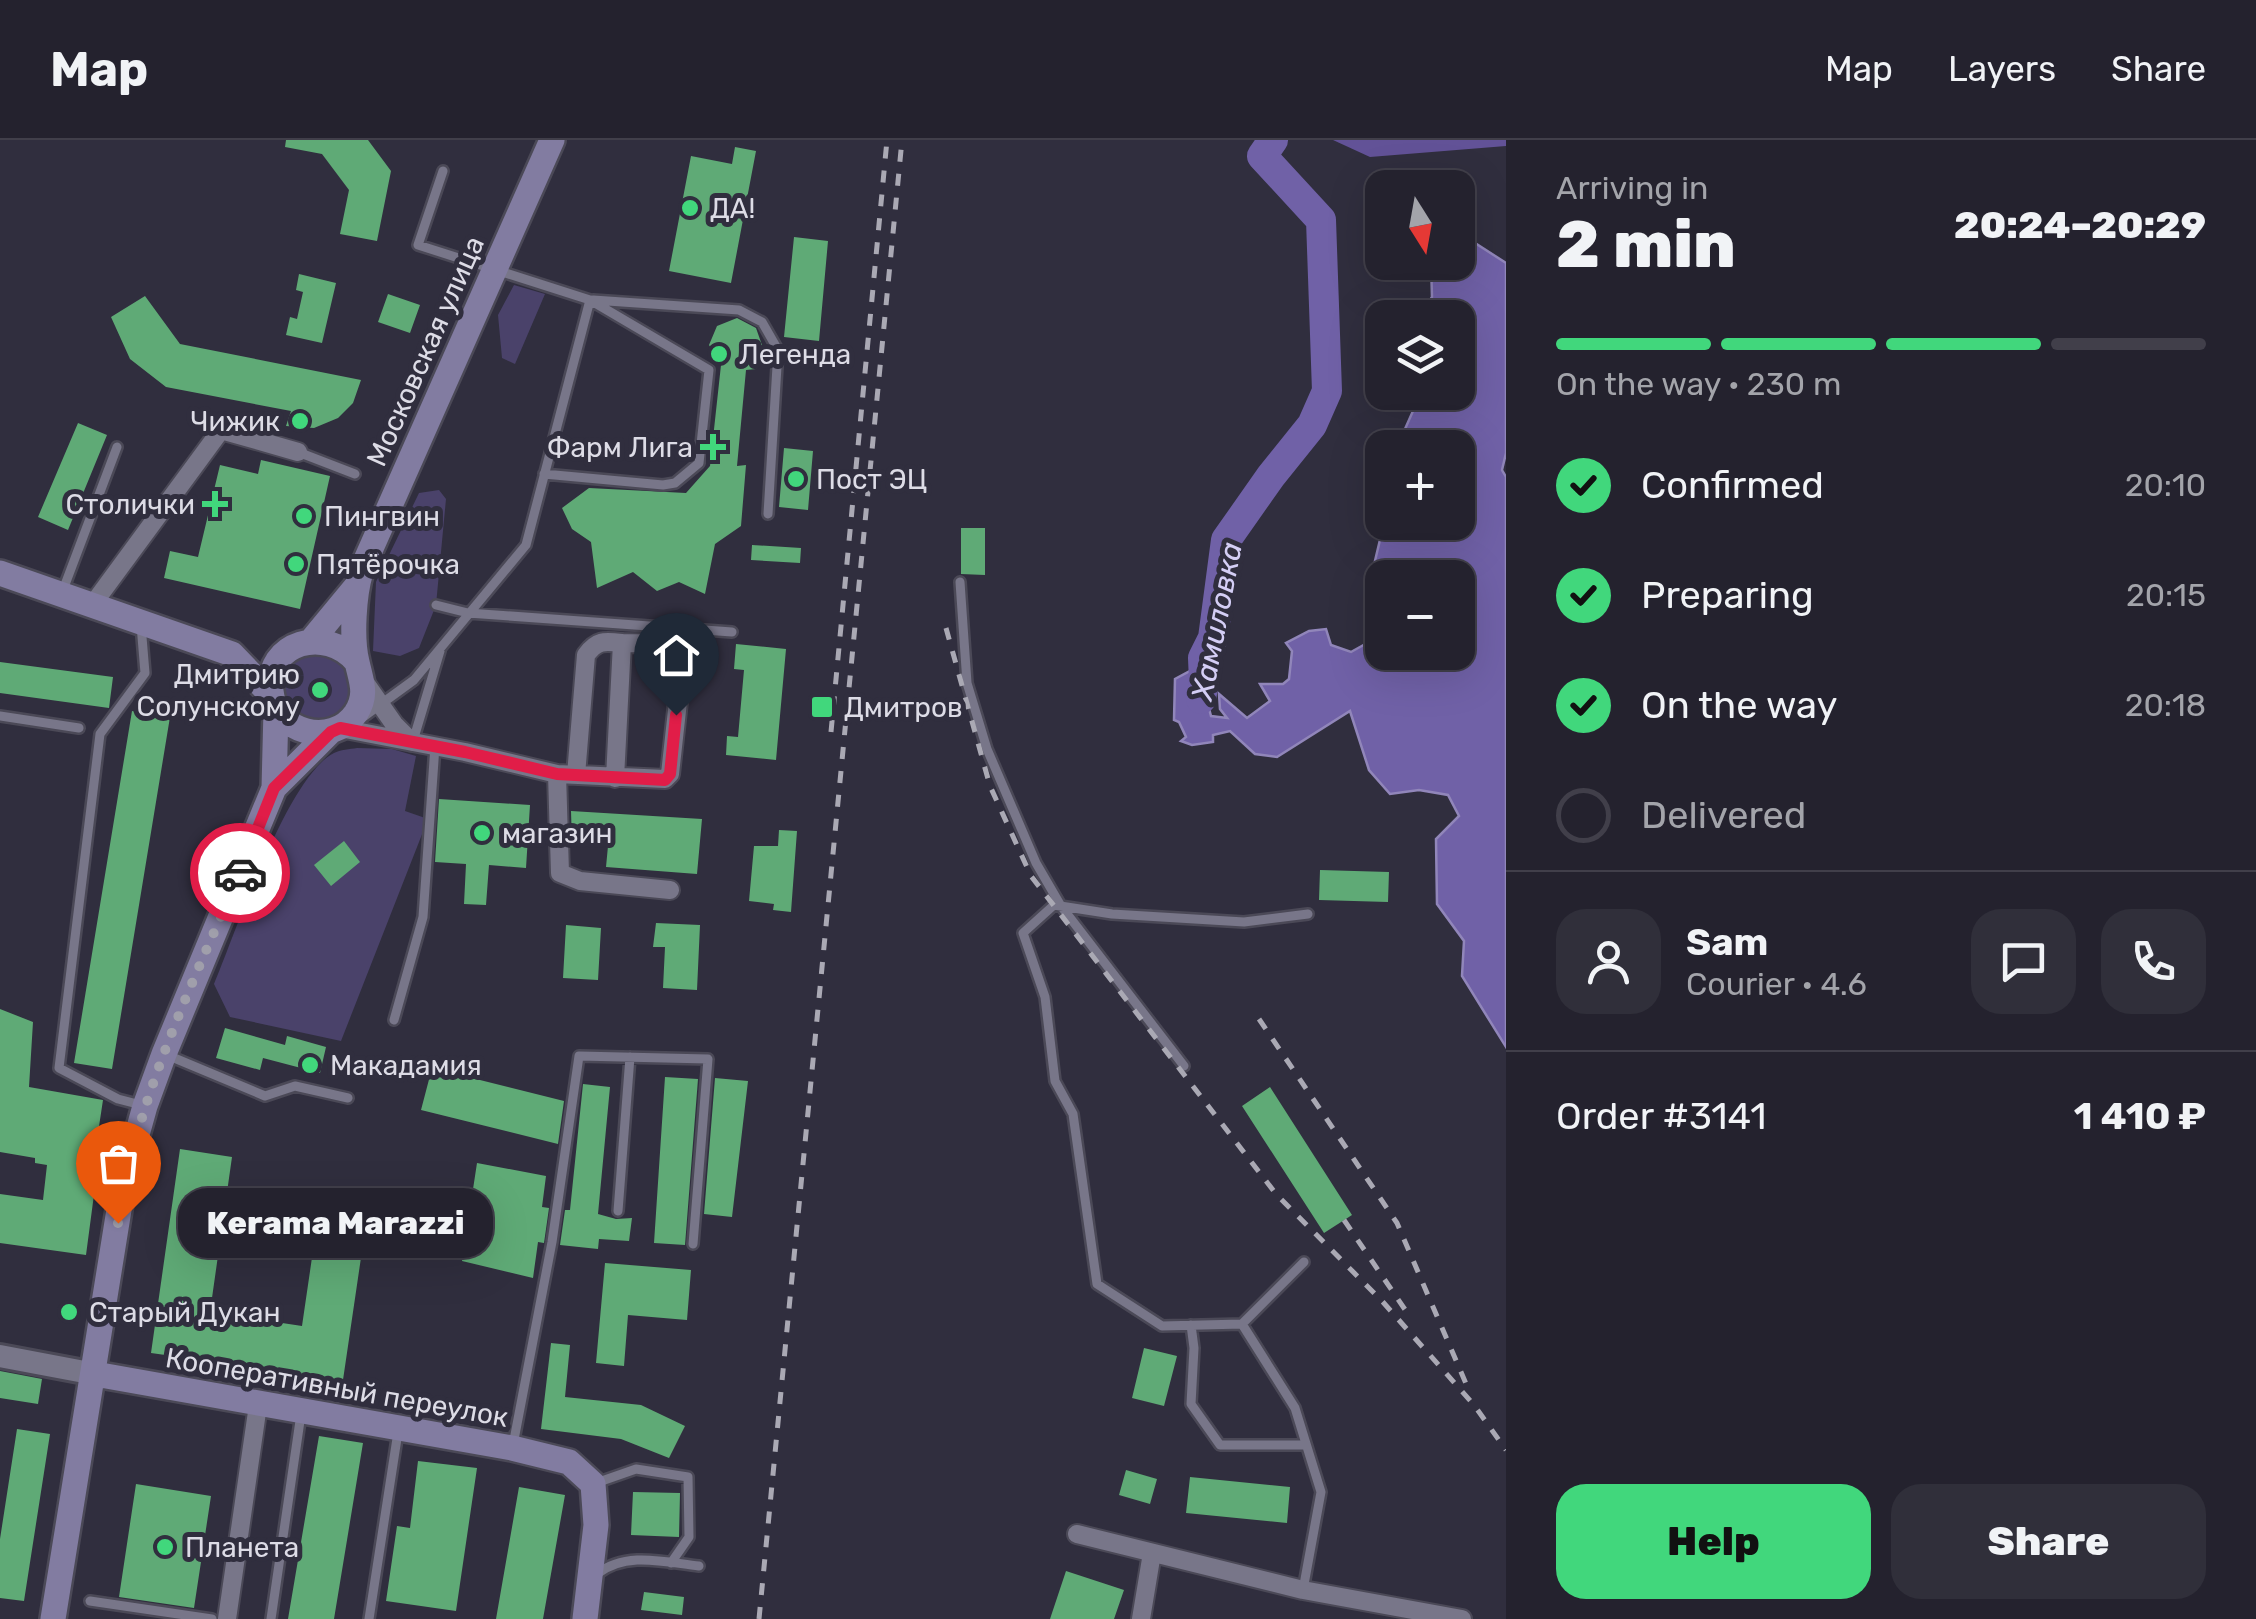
<!DOCTYPE html>
<html lang="en">
<head>
<meta charset="utf-8">
<style>
	:root { --surface:#24222e; --page:#302f3a; --text:#f1f3f6; --muted:#a3a4aa; --line:#413f4a; --accent:#41d77c }
	body { margin:0; font-family:Rubik,sans-serif; background:var(--page); color:var(--text); height:100vh; display:flex; flex-direction:column; font-size:38px; white-space:nowrap }
	* { box-sizing:border-box; margin:0 }
	p { font-size:32px; color:var(--muted) }
	.icon { flex:none; width:55px; height:55px; fill:none; stroke:currentColor; stroke-width:2; stroke-linecap:round; stroke-linejoin:round }
	.map { position:relative; flex:1; overflow:hidden }
	.sheet { display:flex; flex-direction:column; background:var(--surface); width:750px }
	.sheet>* { flex:none }
	.needle { width:65px; rotate:169deg }
	.tools { position:absolute; left:1365px; top:30px; display:grid; gap:20px }
	.tools a { display:grid; place-items:center; width:110px; height:110px; border-radius:20px; background:var(--surface); box-shadow:0 10px 40px #0002,0 0 0 2px var(--line); font-size:50px }
	.pin { position:absolute; display:grid; place-items:center; width:85px; height:85px; color:#fff; margin:-102px -42px; border-radius:50% 50% 50% 0; rotate:-45deg; box-shadow:0 0 10px #0007 }
	.pin .icon { rotate:45deg }
	.courier { position:absolute; display:grid; place-items:center; width:100px; height:100px; margin:-50px; border:8px solid #e11d48; border-radius:50%; background:#fff; color:#222; box-shadow:0 2px 12px #0007 }
	.bubble { position:absolute; height:70px; border-radius:30px; background:var(--surface); box-shadow:0 10px 40px #0002,0 0 0 2px var(--line); font-size:32px; font-weight:800; line-height:70px; text-align:center }
	.head em { font-style:normal; font-weight:800 }
	.head div { display:flex; flex-direction:column-reverse }
	.head { display:flex; align-items:center; justify-content:space-between; height:170px; padding:0 50px }
	h1 { font-size:65px; font-weight:800; line-height:75px }
	.bar { display:grid; grid-template-columns:repeat(4,1fr); gap:15px 10px; align-content:center; height:120px; padding:0 50px }
	.bar i { height:12px; border-radius:8px; background:var(--line) }
	.bar .active { background:var(--accent) }
	.bar p { grid-column:span 4 }
	.line { display:flex; align-items:center; gap:25px; padding:0 50px; border-top:2px solid var(--line) }
	.line div { flex:1 }
	.round { display:grid; place-items:center; flex:none; width:105px; height:105px; border-radius:30px; background:var(--page) }
	ol { padding:0 50px; list-style:none }
	li { display:flex; align-items:center; gap:30px; height:110px }
	li p { margin-inline-start:auto }
	li .icon { padding:10px; border-radius:50%; background:var(--accent); color:#111; stroke-width:4 }
	li:last-child { color:var(--muted) }
	li i { width:55px; height:55px; border:5px solid var(--line); border-radius:50% }
	.button { display:flex; gap:20px; margin-top:auto; padding:20px 50px }
	.button a { flex:1; height:115px; border-radius:30px; background:var(--accent); color:#111; font-size:40px; font-weight:800; line-height:115px; text-align:center }
	.button a+a { background:var(--page); color:var(--text) }
	header { display:flex; align-items:center; gap:60px; box-sizing:border-box; height:140px; padding:0 50px; background:var(--surface); border-bottom:2px solid var(--line) }
	header strong { font-size:48px }
	nav { display:flex; gap:55px; margin-inline-start:auto; font-size:35px }
	main { display:flex; flex:1; min-height:0 }
	.map>svg:first-child { display:block }
	.green { fill:#4a426a }
	.forest { fill:#625297 }
	.water { fill:#7061a7; stroke:#9186ba; stroke-width:2.5; fill-rule:evenodd }
	.lines { fill:none; stroke-linecap:round; stroke-linejoin:round }
	.river { stroke:#7061a7; stroke-width:30 }
	.building { fill:#5faa76 }
	.service-casing { stroke:#4b4957; stroke-width:14 }
	.minor-casing { stroke:#4b4957; stroke-width:22 }
	.tertiary-casing { stroke:#4b4957; stroke-width:28 }
	.secondary-casing { stroke:#4b4957; stroke-width:30 }
	.service { stroke:#787689; stroke-width:9 }
	.minor { stroke:#787689; stroke-width:18 }
	.tertiary { stroke:#787689; stroke-width:22 }
	.secondary { stroke:#827ca1; stroke-width:25 }
	.rail { stroke:#aaa9b4; stroke-width:5; stroke-dasharray:12 12; stroke-linecap:butt }
	.done { stroke:#a09fab; stroke-width:10; stroke-dasharray:0 18 }
	.route { stroke:#e11d48; stroke-width:12 }
	.poi-dot { fill:#41d77c; stroke:#302e3e; stroke-width:4 }
	.labels { text-anchor:middle; stroke-width:10; stroke-linejoin:round; paint-order:stroke }
	.poi-label { font-size:28px; fill:#dddce6; stroke:#302e3e; text-anchor:start }
	.street-label { font-size:28px; fill:#dddce6; stroke:#302e3e }
	.water-label { font-size:30px; font-style:italic; fill:#d4cef5; stroke:#302e3e }
</style>
</head>
<body>
<header>
<strong>Map</strong>
<nav><a>Map</a><a>Layers</a><a>Share</a></nav>
</header>
<main>
<div class="map">
<svg width="1506" height="1479" viewBox="0 0 1506 1479">
	<rect width="100%" height="100%" fill="#302e3e"/>
	<path class="green" d="M514,145L545,154L515,224L502,218L498,175Z
		M439,350L446,359L436,465L419,508L400,516L373,511L376,442L419,353Z
		M333,509L358,545L336,583L291,579L277,537L289,517Z
		M357,608L392,609L416,616L405,671L428,679L341,901L230,877L214,844C236,792 287,637 334,613C340,610 350,609 357,608Z"/>
	<path class="forest" d="M1333,0H1506V6L1370,17Z"/>
	<path class="water" d="M1458,92L1506,123V313L1502,330L1506,337V907L1462,836L1464,801L1437,764L1436,699L1459,676L1448,655L1419,650L1390,654L1369,630L1350,571L1277,617L1255,614L1230,591L1213,595V602L1192,605L1181,601L1186,597L1179,582L1174,580L1175,539L1199,526L1203,518L1220,523L1217,542L1207,561L1211,576L1227,578L1220,569L1219,554L1247,578L1270,561L1260,544H1283L1289,539L1292,511L1286,503L1309,491L1326,489L1331,505L1351,512L1376,498L1379,469L1374,425L1384,383L1458,382V308L1397,307L1421,253L1458,252V178L1419,177L1432,157L1431,123L1458,122ZM1382,438H1458V512H1382Z"/>
	<g class="lines">
		<path class="river" d="M1201,559L1204,541L1203,518L1213,498L1226,400L1271,336L1312,285L1327,251L1321,80L1262,16L1273,0"/>
	</g>
	<path class="building" d="M286,0H368L391,31L377,101L340,94L349,50L322,14L285,7Z
		M735,7L756,11L731,143L669,131L691,16L732,24Z
		M794,97L828,101L819,201L784,197Z
		M299,134L336,143L322,203L286,195L290,177L297,179L303,152L296,150Z
		M388,154L420,165L410,193L378,182Z
		M145,156L180,204L361,240L353,263L338,278L314,288L286,286L291,271L166,247L130,219L111,177Z
		M737,178L756,188L763,208L756,229L746,230L737,326L746,325L741,386L715,404L705,454L679,442L657,451L633,432L597,448L591,402L572,389L562,368L589,348L686,353L710,326L721,225L709,205L717,186Z
		M78,283L107,295L68,390L38,377Z
		M784,308L813,311L808,370L779,367Z
		M261,320L330,336L300,469L164,438L170,411L198,417L220,325L258,334Z
		M961,388H985V435L961,434Z
		M752,405L801,408L800,423L751,420Z
		M736,504L786,509L776,620L726,615L727,596L738,597L744,530L734,529Z
		M0,522L113,537L109,568L0,553Z
		M132,571L170,577L112,929L74,923Z
		M439,659L530,665L526,728L489,725L486,765L464,764L466,724L435,722Z
		M571,671L702,679L697,734L606,727L608,706L572,704Z
		M779,690L797,691L791,772L773,770L774,764L749,761L754,706H778Z
		M344,701L360,722L331,746L314,725Z
		M1320,730L1389,732L1388,762L1319,760Z
		M656,783L700,785L697,850L663,848L665,807H653Z
		M566,785L601,788L598,840L563,838Z
		M0,869L33,882L29,947L103,960L98,993L102,994L86,1115L0,1103V1054L43,1060L47,1025L35,1023V1018L0,1012Z
		M225,888L285,905L287,896L326,907L320,933L263,918L260,930L216,918Z
		M432,928L564,961L558,1004L421,970Z
		M665,937L698,939L685,1105L654,1103Z
		M715,938L748,941L732,1077L704,1074Z
		M583,944L610,947L598,1074L616,1079L632,1078L629,1101L599,1099L598,1109L560,1105L565,1070H570Z
		M1270,947L1352,1075L1324,1093L1242,966Z
		M180,1009L232,1017L210,1172L302,1186L315,1097L363,1104L343,1240L151,1213Z
		M477,1023L546,1036L542,1067L549,1068L544,1103L538,1102L533,1138L462,1121Z
		M605,1123L691,1130L687,1180L628,1175L624,1226L596,1223Z
		M551,1203L570,1205L565,1257L641,1265L685,1286L669,1318L621,1299L541,1289Z
		M1144,1208L1177,1216L1164,1266L1132,1258Z
		M0,1231L42,1239L38,1264L0,1258Z
		M17,1289L50,1294L24,1461L0,1458V1399Z
		M319,1296L363,1303L334,1479H288Z
		M418,1321L477,1328L456,1471L386,1461L397,1386L410,1388Z
		M1126,1330L1157,1339L1150,1364L1119,1355Z
		M1190,1337L1290,1347L1287,1383L1186,1373Z
		M136,1344L211,1356L194,1468L119,1457Z
		M519,1347L565,1355L543,1479H496Z
		M633,1352L680,1353L679,1397L631,1395Z
		M1066,1431L1124,1450L1114,1479H1050Z
		M644,1452L684,1457L682,1475L641,1470Z"/>
	<g class="lines">
		<g class="service-casing">
			<path id="service" d="M443,31L418,105L590,160L709,230L699,323L675,343L663,345L544,334
				M593,160L739,170L762,182L778,210L768,374
				M298,312L355,334
				M960,442L967,543L987,609L1036,723L1061,766L1184,926
				M63,450L117,307
				M436,465L468,473L732,492
				M141,485L145,533L100,594L59,928L118,959L145,966
				M0,576L79,588
				M359,580L414,540L526,405L590,160
				M413,601L440,511
				M394,880L423,777L435,606
				M167,915L265,956L295,946L348,958
				M618,1071L630,917
				M1242,1184L1304,1122
				M1191,1185L1194,1208L1191,1264L1220,1305H1306
				M513,1305L552,1102L579,916L708,919L693,1104
				M596,1343L636,1329L688,1337L689,1397L671,1423
				M597,1434C626,1411 664,1422 699,1426
				M1303,1450L1321,1352L1295,1268L1242,1184L1162,1186L1097,1144L1073,974L1055,941L1045,857L1023,793L1054,765L1112,774L1244,782L1308,774
				M90,1461L212,1479
				M271,1479L301,1274
				M369,1479L398,1292"/>
		</g>
		<g class="minor-casing">
			<path id="minor" d="M93,464L221,290L298,312
				M364,541L394,584L412,602
				M340,588L465,612L557,634L665,639L670,634L684,507L681,504L622,503L615,638
				M557,634L560,733L580,741L670,750
				M576,635L586,515C597,500 604,501 622,503
				M1077,1394L1303,1450L1462,1479
				M227,1479L258,1265
				M1141,1479L1152,1413"/>
		</g>
		<g class="tertiary-casing">
			<path id="tertiary" d="M0,1216L95,1234"/>
		</g>
		<g class="secondary-casing">
			<path id="secondary" d="M0,433L232,514L271,555
				M312,500L355,448
				M356,521C326,486 266,501 271,551C275,593 332,608 356,573C368,554 361,541 357,522C351,498 354,454 361,431L552,0
				M274,648L331,591
				M95,1234L512,1308L569,1322L593,1344L596,1385L585,1479
				M53,1479L123,1045L145,966L164,914L274,648L276,570"/>
		</g>
		<use href="#service" class="service"/>
		<use href="#minor" class="minor"/>
		<use href="#tertiary" class="tertiary"/>
		<use href="#secondary" class="secondary"/>
		<path class="rail" d="M946,488L990,646L1031,736L1276,1054L1382,1161L1474,1265L1506,1310
			M831,592L887,0
			M1259,879L1397,1083L1467,1246
			M1344,1080L1406,1171
			M759,1479L902,0"/>
	</g>
	<g class="lines">
		<path class="done" d="M118,1083C136,960 191,846 240,733"/>
		<path class="route" d="M240,733L274,648L331,592L340,588L465,612L557,634L665,640L670,634L676,575"/>
	</g>
	<g class="poi-dot">
		<circle cx="690" cy="68" r="10"/>
		<circle cx="719" cy="214" r="10"/>
		<circle cx="300" cy="281" r="10"/>
		<path d="M708 292h10v10h10v10h-10v10h-10v-10h-10v-10h10z"/>
		<circle cx="796" cy="339" r="10"/>
		<path d="M210 349h10v10h10v10h-10v10h-10v-10h-10v-10h10z"/>
		<circle cx="304" cy="376" r="10"/>
		<circle cx="296" cy="424" r="10"/>
		<circle cx="320" cy="550" r="10"/>
		<rect x="810" y="555" width="24" height="24" rx="5"/>
		<circle cx="482" cy="693" r="10"/>
		<circle cx="310" cy="925" r="10"/>
		<circle cx="69" cy="1172" r="10"/>
		<circle cx="165" cy="1407" r="10"/>
	</g>
	<g class="labels">
		<g class="poi-label">
			<text x="710" y="78">ДА!</text>
			<text x="739" y="224">Легенда</text>
			<text x="280" y="291" text-anchor="end">Чижик</text>
			<text x="693" y="317" text-anchor="end">Фарм Лига</text>
			<text x="816" y="349">Пост ЭЦ</text>
			<text x="195" y="374" text-anchor="end">Столички</text>
			<text x="324" y="386">Пингвин</text>
			<text x="316" y="434">Пятёрочка</text>
			<text x="300" y="544" text-anchor="end">Дмитрию<tspan x="300" dy="32">Солунскому</tspan></text>
			<text x="844" y="577">Дмитров</text>
			<text x="502" y="703">магазин</text>
			<text x="330" y="935">Макадамия</text>
			<text x="89" y="1182">Старый Дукан</text>
			<text x="185" y="1417">Планета</text>
		</g>
		<g class="street-label">
			<text transform="translate(425 211) rotate(-66)" y="10">Московская улица</text>
			<text transform="translate(337 1247) rotate(10)" y="10">Кооперативный переулок</text>
		</g>
		<g class="water-label">
			<text transform="translate(1217 481) rotate(-79)" y="10">Хамиловка</text>
		</g>
	</g>
</svg>
<div class="tools">
<a><svg class="needle" viewBox="-14 -14 28 28"><path d="M0-13l5 13h-10z" fill="#e53935"/><path d="M0 13l5-13h-10z" fill="#a3a4aa"/></svg></a>
<a><svg class="icon" aria-label="layers" viewBox="0 0 24 24"><path d="M12 4l9 5-9 5-9-5zM3 14l9 5 9-5"/></svg></a>
<a>+</a>
<a>−</a>
</div>
<div class="pin" style="left:118px;top:1083px;background:#ea580c"><svg class="icon" aria-label="bag" viewBox="0 0 24 24"><path d="M5 8h14l-1 12H6zM9 8a3 3 0 0 1 6 0"/></svg></div>
<div class="pin" style="left:676px;top:575px;background:#1f2937"><svg class="icon" aria-label="home" viewBox="0 0 24 24"><path d="M3 11l9-7 9 7M6 9v11h12V9"/></svg></div>
<div class="courier" style="left:240px;top:733px"><svg class="icon" aria-label="car" viewBox="0 0 24 24"><path d="M5 17H2v-5l4-1 3-4h7l3 4 3 1v5h-3M9 17h6M6 11h13"/><circle cx="7" cy="17" r="2"/><circle cx="17" cy="17" r="2"/></svg></div>
<div class="bubble" style="left:178px;top:1048px;width:315px">Kerama Marazzi</div>
</div>
<section class="sheet">
<div class="head"><div><h1>2 min</h1><p>Arriving in</p></div><em>20:24–20:29</em></div>
<div class="bar"><i class="active"></i><i class="active"></i><i class="active"></i><i></i><p>On the way · 230 m</p></div>
<ol>
<li><svg class="icon" aria-label="check" viewBox="0 0 24 24"><path d="M5 12l5 5 9-10"/></svg>Confirmed<p>20:10</p></li>
<li><svg class="icon" aria-label="check" viewBox="0 0 24 24"><path d="M5 12l5 5 9-10"/></svg>Preparing<p>20:15</p></li>
<li><svg class="icon" aria-label="check" viewBox="0 0 24 24"><path d="M5 12l5 5 9-10"/></svg>On the way<p>20:18</p></li>
<li><i></i>Delivered</li>
</ol>
<div class="line" style="height:180px"><a class="round"><svg class="icon" aria-label="person" viewBox="0 0 24 24"><circle cx="12" cy="8" r="4"/><path d="M4 21q1-7 8-7t8 7"/></svg></a><div><b>Sam</b><p>Courier · 4.6</p></div><a class="round"><svg class="icon" aria-label="chat" viewBox="0 0 24 24"><path d="M4 5h16v11H9l-5 4z"/></svg></a><a class="round"><svg class="icon" aria-label="phone" viewBox="0 0 24 24"><path d="M5 4h4l2 5-3 2q2 4 5 5l2-3 5 2v4C11 20 4 13 5 4z"/></svg></a></div>
<div class="line" style="height:130px"><div>Order #3141</div><b>1 410 ₽</b></div>
<div class="button"><a>Help</a><a>Share</a></div>
</section>
</main>
</body>
</html>
